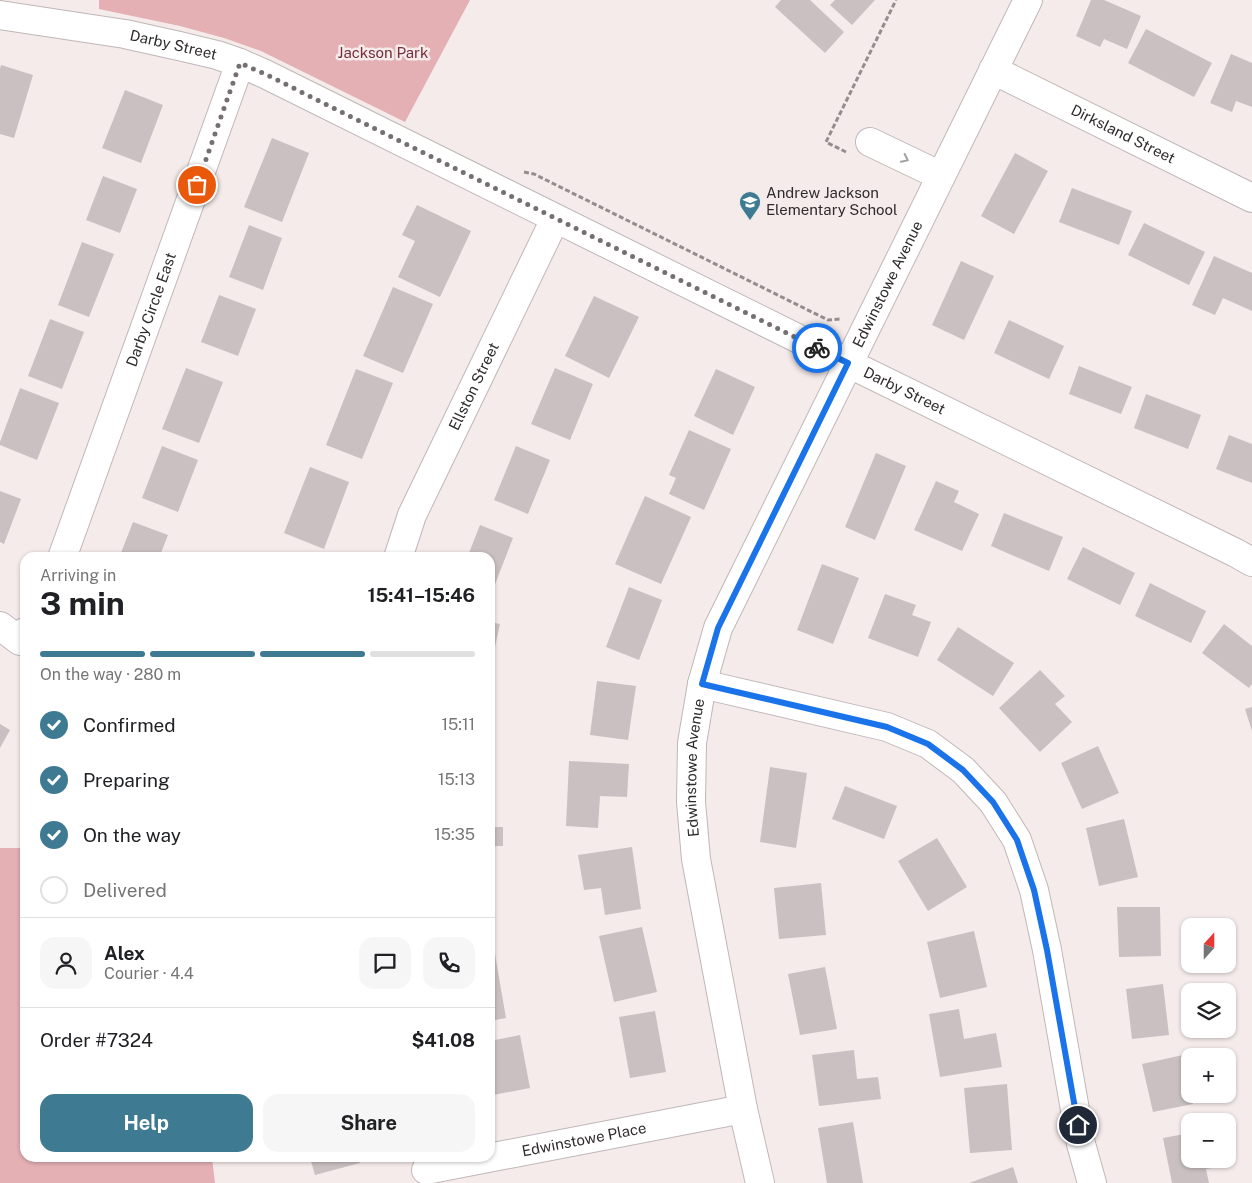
<!DOCTYPE html>
<html lang="en">
<head>
<meta charset="utf-8">
<style>
	:root { --surface:#fff; --page:#f6f6f6; --text:#202124; --muted:#757577; --line:#e0e0e0; --accent:#3e7b92 }
	body { margin:0; font-family:"Public Sans",sans-serif; background:var(--page); color:var(--text); height:100vh; display:flex; flex-direction:column; font-size:19px; white-space:nowrap }
	* { box-sizing:border-box; margin:0 }
	p { font-size:16px; color:var(--muted) }
	.icon { flex:none; width:28px; height:28px; fill:none; stroke:currentColor; stroke-width:2; stroke-linecap:round; stroke-linejoin:round }
	.map { position:relative; flex:1; overflow:hidden }
	.sheet { position:absolute; left:20px; top:552px; width:475px; height:610px; display:flex; flex-direction:column; background:var(--surface); border-radius:15px; box-shadow:0 1px 4px #0004 }
	.sheet>* { flex:none }
	.needle { width:32px; rotate:21deg }
	.controls { position:absolute; left:1181px; top:918px; display:grid; gap:10px }
	.controls a { display:grid; place-items:center; width:55px; height:55px; border-radius:10px; background:var(--surface); box-shadow:0 1px 4px #0004; font-size:25px }
	.pin { position:absolute; display:grid; place-items:center; width:42px; height:42px; color:#fff; margin:-21px; border:2px solid #fff; border-radius:50%; box-shadow:0 1px 5px #0007 }
	.courier { position:absolute; display:grid; place-items:center; width:50px; height:50px; margin:-25px; border:4px solid #1a73e8; border-radius:50%; background:#fff; color:#222; box-shadow:0 1px 6px #0007 }
	.head em { font-style:normal; font-weight:700 }
	.head div { display:flex; flex-direction:column-reverse }
	.head { display:flex; align-items:center; justify-content:space-between; height:85px; padding:0 20px }
	h1 { font-size:32px; font-weight:700; line-height:38px }
	.bar { display:grid; grid-template-columns:repeat(4,1fr); gap:8px 5px; align-content:center; height:60px; padding:0 20px }
	.bar i { height:6px; border-radius:4px; background:var(--line) }
	.bar .current { background:var(--accent) }
	.bar p { grid-column:span 4 }
	.line { display:flex; align-items:center; gap:12px; padding:0 20px; border-top:1px solid var(--line) }
	.line div { flex:1 }
	.round { display:grid; place-items:center; flex:none; width:52px; height:52px; border-radius:15px; background:var(--page) }
	ol { padding:0 20px; list-style:none }
	li { display:flex; align-items:center; gap:15px; height:55px }
	li p { margin-inline-start:auto }
	li .icon { padding:5px; border-radius:50%; background:var(--accent); color:#fff; stroke-width:4 }
	li:last-child { color:var(--muted) }
	li i { width:28px; height:28px; border:2px solid var(--line); border-radius:50% }
	.primary-button { display:flex; gap:10px; margin-top:auto; padding:10px 20px }
	.primary-button a { flex:1; height:58px; border-radius:15px; background:var(--accent); color:#fff; font-size:20px; font-weight:700; line-height:58px; text-align:center }
	.primary-button a+a { background:var(--page); color:var(--text) }
	.map>svg:first-child { display:block }
	.green { fill:#e4b0b4 }
	.building { fill:#cac0c1 }
	.lines { fill:none; stroke-linecap:round; stroke-linejoin:round }
	.minor-casing { stroke:#c0b7b7; stroke-width:30 }
	.path { stroke:#948d8e; stroke-width:3; stroke-dasharray:5 2.5; stroke-linecap:butt }
	.minor { stroke:#fff; stroke-width:28 }
	.oneway { stroke:#a2a0a0 }
	.done { stroke:#756f70; stroke-width:5; stroke-dasharray:0 9 }
	.route { stroke:#1a73e8; stroke-width:6 }
	.labels { text-anchor:middle; stroke-width:5; stroke-linejoin:round; paint-order:stroke }
	.street-label { font-size:15px; fill:#302c2d; stroke:#f5ebeb }
	.park-label { font-size:15px; fill:#742f3a; stroke:#f5ebeb }
	.poi-label { font-size:15px; fill:#302c2d; stroke:#f5ebeb; text-anchor:start }
</style>
</head>
<body>
<div class="map">
<svg width="1252" height="1183" viewBox="0 0 1252 1183">
	<rect width="100%" height="100%" fill="#f5ebeb"/>
	<path class="green" d="M99,0H470L405,122L261,51L224,38L180,26L99,9Z
		M0,848H25V1158H212L215,1183H0Z"/>
	<path class="building" d="M781,0H810L844,32L825,53L775,7Z
		M835,0H875L852,25L830,5Z
		M1091,0H1104L1141,16L1127,49L1104,39L1100,47L1076,36Z
		M1146,29L1212,63L1194,97L1128,63Z
		M1231,54L1252,63V107L1236,101L1232,112L1210,103Z
		M1,65L33,75L14,138L0,134V69Z
		M125,90L163,105L141,163L102,148Z
		M272,138L309,153L282,222L244,207Z
		M1015,153L1048,171L1014,234L981,216Z
		M103,176L137,189L120,233L86,220Z
		M1072,188L1132,211L1119,245L1059,222Z
		M417,205L471,231L440,297L398,277L415,241L402,235Z
		M1144,223L1205,252L1189,285L1128,255Z
		M249,225L282,238L263,290L229,277Z
		M82,242L114,254L89,317L58,305Z
		M1214,256L1252,273V311L1223,298L1215,315L1192,305Z
		M961,261L994,276L964,340L932,325Z
		M393,287L433,304L403,373L363,356Z
		M219,295L256,309L238,356L201,342Z
		M594,296L639,317L609,378L565,356Z
		M50,319L84,332L62,389L28,376Z
		M1009,320L1064,346L1049,379L994,353Z
		M1079,366L1132,387L1121,414L1069,394Z
		M186,368L223,382L199,443L162,429Z
		M555,368L593,384L570,440L531,424Z
		M356,369L393,383L362,459L326,445Z
		M716,369L755,387L733,435L694,416Z
		M20,388L59,403L37,460L0,445V442Z
		M1146,394L1201,415L1188,449L1134,428Z
		M689,430L731,449L704,510L669,494L676,478L669,475Z
		M1229,435L1252,444V483L1216,469Z
		M162,446L198,460L178,512L142,498Z
		M516,446L550,460L528,514L494,500Z
		M876,453L906,466L875,540L845,527Z
		M310,467L349,482L324,549L284,533Z
		M936,481L959,491L954,502L979,514L962,551L914,530Z
		M0,491L21,499L4,544L0,542Z
		M645,496L691,517L661,584L615,564Z
		M1004,513L1063,537L1049,571L991,546Z
		M133,522L168,535L159,558H119Z
		M480,525L513,538L490,597V558H467Z
		M1083,547L1135,573L1120,605L1067,579Z
		M822,564L859,578L833,644L797,630Z
		M1150,583L1206,611L1191,643L1135,616Z
		M629,587L662,600L639,660L606,647Z
		M885,594L916,605L912,615L931,622L918,657L868,638Z
		M490,622L500,624L491,665H490Z
		M1224,624L1252,646V684L1249,688L1202,653Z
		M958,627L1014,663L993,696L937,660Z
		M1040,670L1065,696L1055,704L1072,722L1040,752L999,708Z
		M597,681L636,686L628,740L590,735Z
		M1252,707V731L1245,709Z
		M0,724L10,730L0,748Z
		M1098,746L1119,793L1082,809L1061,763Z
		M569,761L629,764L627,797L600,796L598,828L566,826Z
		M770,767L807,773L796,848L760,842Z
		M845,786L897,806L884,839L832,819Z
		M1124,819L1138,877L1099,886L1086,828Z
		M490,827H503V846H490Z
		M937,838L967,887L928,911L898,861Z
		M632,847L641,909L605,915L601,888L584,890L578,855Z
		M821,883L826,935L779,939L774,888Z
		M1117,907H1160L1161,956L1119,957Z
		M642,927L657,992L614,1002L599,936Z
		M974,931L987,987L940,998L927,942Z
		M495,954L506,1018L490,1021V955Z
		M825,967L837,1029L800,1035L788,974Z
		M1163,984L1169,1035L1132,1039L1126,989Z
		M959,1009L964,1039L996,1033L1002,1067L940,1077L929,1014Z
		M655,1011L666,1072L630,1078L619,1017Z
		M520,1035L530,1088L493,1095L490,1080V1041Z
		M854,1050L857,1079L878,1077L881,1099L819,1106L812,1055Z
		M1183,1055L1190,1089V1094H1191L1193,1104L1153,1112L1142,1064Z
		M1007,1084L1012,1150L970,1153L964,1088Z
		M853,1122L863,1183H827L818,1128Z
		M1190,1133V1159H1216L1218,1167L1206,1169L1209,1183H1172L1163,1138Z
		M310,1158H358L360,1163L315,1175Z
		M1013,1167L1018,1183H969Z"/>
	<g class="lines">
		<g class="minor-casing">
			<g id="minor">
				<path id="s1" d="M0,15L125,34L179,46L217,55L240,63L265,74L815,347L1236,553L1252,562"/>
				<path id="s2" d="M993,70L1252,198"/>
				<path d="M870,142L941,176"/>
				<path id="s3" d="M62,558L240,63"/>
				<path id="s4" d="M398,558L412,515L555,219"/>
				<path d="M0,626L20,641L25,632"/>
				<path d="M702,684L887,727L928,744L963,770L993,802L1017,840L1034,890L1047,950L1081,1144L1092,1183"/>
				<path id="s5" d="M426,1170L743,1109"/>
				<path id="s6" d="M760,1183L743,1109L696,859L691,802L692,743L702,684L718,628L1028,0"/>
			</g>
		</g>
		<path class="path" d="M846,152L826,142L896,0
			M524,172L534,174L828,320L840,319L841,318"/>
		<use href="#minor" class="minor"/>
	</g>
	<defs><path id="oneway-chevron" d="M-2-3.5L2.5 0L-2 3.5" fill="none" stroke-width="1.6" stroke-linecap="round" stroke-linejoin="round" transform="scale(1.25)"/></defs>
	<use class="oneway" href="#oneway-chevron" transform="translate(905 159) rotate(26)"/>
	<g class="lines">
		<path class="done" d="M197,185L240,63L265,74L817,348"/>
		<path class="route" d="M817,348L848,363L718,628L702,684L887,727L928,744L963,770L993,802L1017,840L1034,890L1047,950L1078,1125"/>
	</g>
	<defs>
		<g id="school-pin" transform="scale(1.125)"><path d="M0 17L-7.5 6A9.5 9.5 0 1 1 7.5 6Z" fill="#3e7b92" stroke="#f5ebeb"/><path d="M0-5L7-2L0 1L-7-2ZM-4 1L0 2.5L4 1V4Q0 6-4 4Z" fill="#fff"/></g>
	</defs>
	<g fill-rule="evenodd">
		<use href="#school-pin" x="750" y="202"/>
	</g>
	<g class="labels">
		<g class="street-label">
			<text dy="5" stroke="none"><textPath href="#s1" startOffset="176">Darby Street</textPath></text>
			<text dy="5" stroke="none"><textPath href="#s2" startOffset="145">Dirksland Street</textPath></text>
			<text dy="5" stroke="none"><textPath href="#s6" startOffset="948">Edwinstowe Avenue</textPath></text>
			<text dy="5" stroke="none"><textPath href="#s3" startOffset="264">Darby Circle East</textPath></text>
			<text dy="5" stroke="none"><textPath href="#s4" startOffset="188">Ellston Street</textPath></text>
			<text dy="5" stroke="none"><textPath href="#s1" startOffset="986">Darby Street</textPath></text>
			<text dy="5" stroke="none"><textPath href="#s6" startOffset="422">Edwinstowe Avenue</textPath></text>
			<text dy="5" stroke="none"><textPath href="#s5" startOffset="161">Edwinstowe Place</textPath></text>
		</g>
		<g class="park-label">
			<text x="383" y="58">Jackson Park</text>
		</g>
		<g class="poi-label">
			<text x="766" y="198">Andrew Jackson<tspan x="766" dy="17">Elementary School</tspan></text>
		</g>
	</g>
</svg>
<div class="controls">
<a><svg class="needle" viewBox="-14 -14 28 28"><path d="M0-13l5 13h-10z" fill="#e53935"/><path d="M0 13l5-13h-10z" fill="#757577"/></svg></a>
<a><svg class="icon" aria-label="layers" viewBox="0 0 24 24"><path d="M12 4l9 5-9 5-9-5zM3 14l9 5 9-5"/></svg></a>
<a>+</a>
<a>−</a>
</div>
<div class="pin" style="left:197px;top:185px;background:#ea580c"><svg class="icon" aria-label="bag" viewBox="0 0 24 24"><path d="M5 8h14l-1 12H6zM9 8a3 3 0 0 1 6 0"/></svg></div>
<div class="pin" style="left:1078px;top:1125px;background:#1f2937"><svg class="icon" aria-label="home" viewBox="0 0 24 24"><path d="M3 11l9-7 9 7M6 9v11h12V9"/></svg></div>
<div class="courier" style="left:817px;top:348px"><svg class="icon" aria-label="bike" viewBox="0 0 24 24"><circle cx="6" cy="16" r="4"/><circle cx="18" cy="16" r="4"/><path d="M6 16l4-8h5l3 8M10 8l3 8H6M13 5h3"/></svg></div>
<section class="sheet">
<div class="head"><div><h1>3 min</h1><p>Arriving in</p></div><em>15:41–15:46</em></div>
<div class="bar"><i class="current"></i><i class="current"></i><i class="current"></i><i></i><p>On the way · 280 m</p></div>
<ol>
<li><svg class="icon" aria-label="check" viewBox="0 0 24 24"><path d="M5 12l5 5 9-10"/></svg>Confirmed<p>15:11</p></li>
<li><svg class="icon" aria-label="check" viewBox="0 0 24 24"><path d="M5 12l5 5 9-10"/></svg>Preparing<p>15:13</p></li>
<li><svg class="icon" aria-label="check" viewBox="0 0 24 24"><path d="M5 12l5 5 9-10"/></svg>On the way<p>15:35</p></li>
<li><i></i>Delivered</li>
</ol>
<div class="line" style="height:90px"><a class="round"><svg class="icon" aria-label="person" viewBox="0 0 24 24"><circle cx="12" cy="8" r="4"/><path d="M4 21q1-7 8-7t8 7"/></svg></a><div><b>Alex</b><p>Courier · 4.4</p></div><a class="round"><svg class="icon" aria-label="chat" viewBox="0 0 24 24"><path d="M4 5h16v11H9l-5 4z"/></svg></a><a class="round"><svg class="icon" aria-label="phone" viewBox="0 0 24 24"><path d="M5 4h4l2 5-3 2q2 4 5 5l2-3 5 2v4C11 20 4 13 5 4z"/></svg></a></div>
<div class="line" style="height:65px"><div>Order #7324</div><b>$41.08</b></div>
<div class="primary-button"><a>Help</a><a>Share</a></div>
</section>
</div>
</body>
</html>
